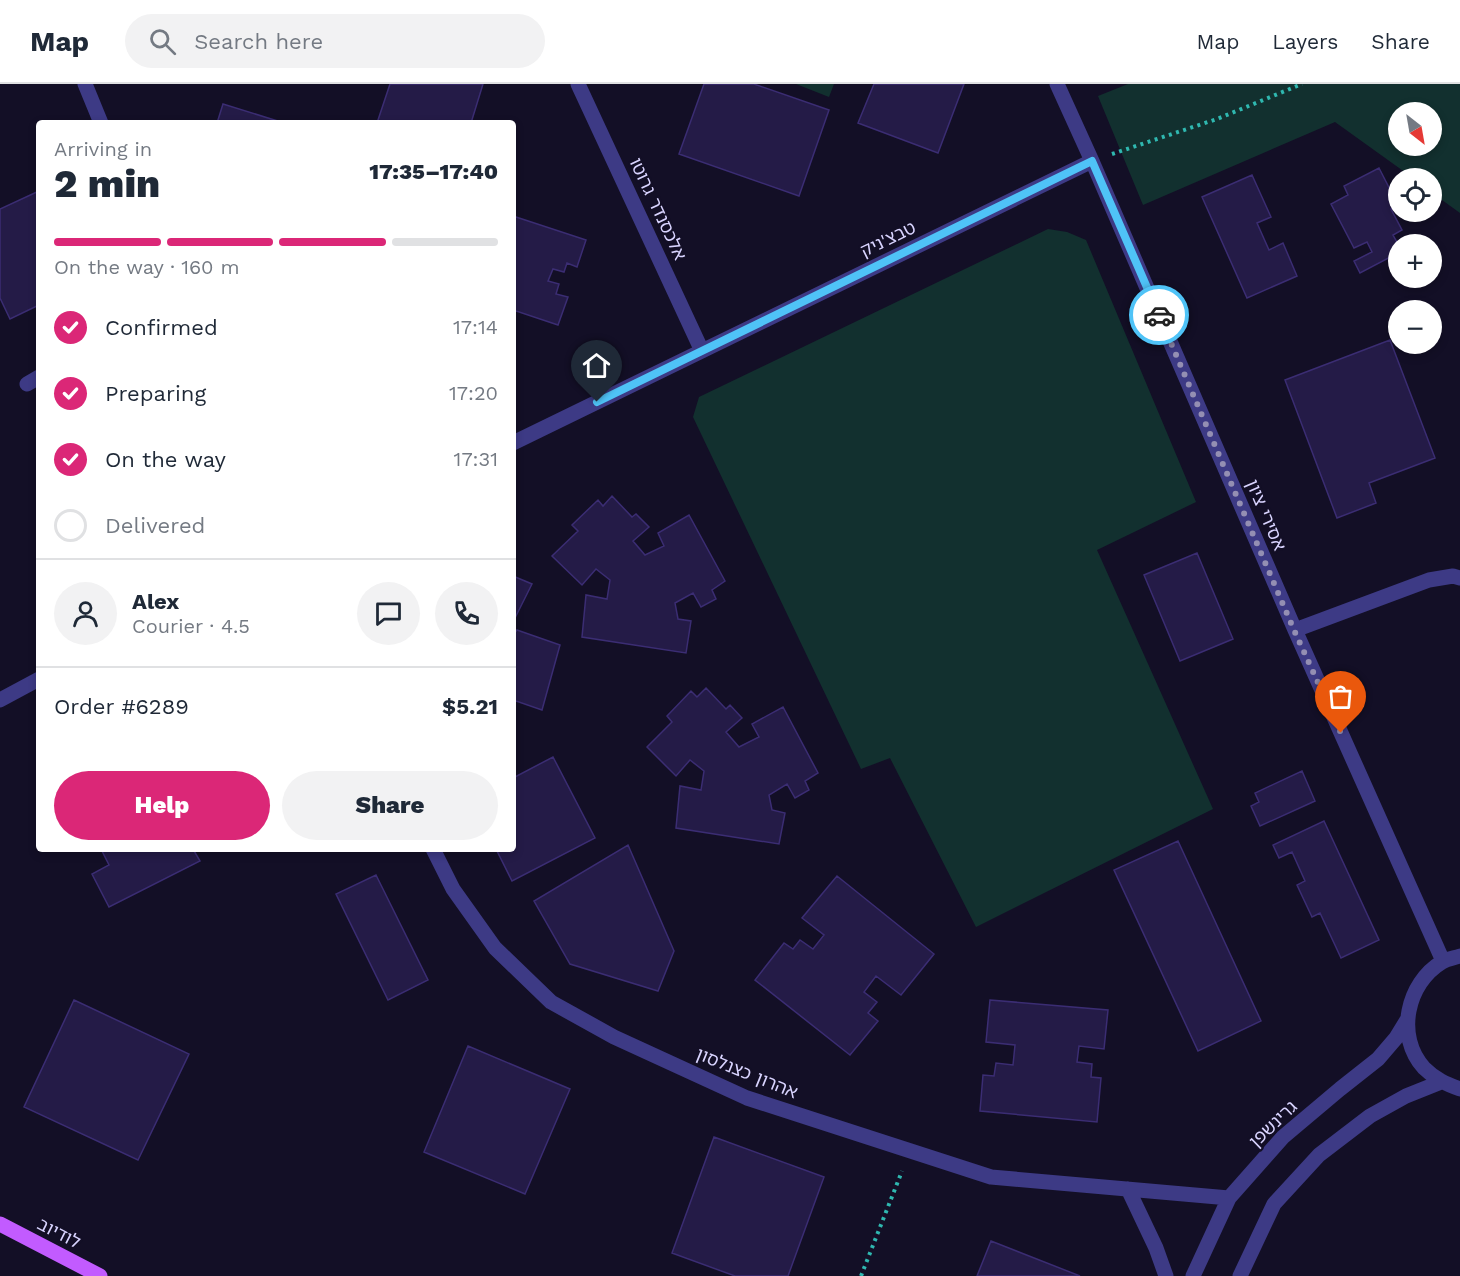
<!DOCTYPE html>
<html lang="en">
<head>
<meta charset="utf-8">
<style>
	:root { --surface:#fff; --page:#f2f2f3; --text:#1f2937; --muted:#747a83; --line:#e0e1e3; --accent:#db2777 }
	body { margin:0; font-family:"Work Sans","Noto Sans Hebrew",sans-serif; background:var(--page); color:var(--text); height:100vh; display:flex; flex-direction:column; font-size:22px; white-space:nowrap }
	* { box-sizing:border-box; margin:0 }
	p { font-size:20px; color:var(--muted) }
	.icon { flex:none; width:33px; height:33px; fill:none; stroke:currentColor; stroke-width:2; stroke-linecap:round; stroke-linejoin:round }
	.map { position:relative; flex:1; overflow:hidden }
	.side { position:absolute; left:36px; top:36px; width:480px; height:732px; display:flex; flex-direction:column; background:var(--surface); border-radius:6px; box-shadow:0 3px 9px #0003 }
	.side>* { flex:none }
	.needle { width:39px; rotate:149deg }
	.tools { position:absolute; left:1388px; top:18px; display:grid; gap:12px }
	.tools a { display:grid; place-items:center; width:54px; height:54px; border-radius:50%; background:var(--surface); box-shadow:0 3px 9px #0003; font-size:30px }
	.pin { position:absolute; display:grid; place-items:center; width:51px; height:51px; color:#fff; margin:-62px -26px; border-radius:50% 50% 50% 0; rotate:-45deg; box-shadow:0 0 6px #0007 }
	.pin .icon { rotate:45deg }
	.courier { position:absolute; display:grid; place-items:center; width:60px; height:60px; margin:-30px; border:4px solid #4fc3f7; border-radius:50%; background:#fff; color:#222; box-shadow:0 2px 8px #0007 }
	.overview em { font-style:normal; font-weight:800 }
	.overview div { display:flex; flex-direction:column-reverse }
	.overview { display:flex; align-items:center; justify-content:space-between; height:102px; padding:0 18px }
	h1 { font-size:39px; font-weight:800; line-height:45px }
	.bar { display:grid; grid-template-columns:repeat(4,1fr); gap:9px 6px; align-content:center; height:72px; padding:0 18px }
	.bar i { height:8px; border-radius:4px; background:var(--line) }
	.bar .selected { background:var(--accent) }
	.bar p { grid-column:span 4 }
	.line { display:flex; align-items:center; gap:15px; padding:0 18px; border-top:2px solid var(--line) }
	.line div { flex:1 }
	.round { display:grid; place-items:center; flex:none; width:63px; height:63px; border-radius:32px; background:var(--page) }
	ol { padding:0 18px; list-style:none }
	li { display:flex; align-items:center; gap:18px; height:66px }
	li p { margin-inline-start:auto }
	li .icon { padding:6px; border-radius:50%; background:var(--accent); color:#fff; stroke-width:4 }
	li:last-child { color:var(--muted) }
	li i { width:33px; height:33px; border:3px solid var(--line); border-radius:50% }
	.primary-button { display:flex; gap:12px; margin-top:auto; padding:12px 18px }
	.primary-button a { flex:1; height:69px; border-radius:36px; background:var(--accent); color:#fff; font-size:24px; font-weight:800; line-height:69px; text-align:center }
	.primary-button a+a { background:var(--page); color:var(--text) }
	header { display:flex; align-items:center; gap:36px; box-sizing:border-box; height:84px; padding:0 30px; background:var(--surface); border-bottom:2px solid var(--line) }
	header strong { font-size:28px }
	nav { display:flex; gap:33px; margin-inline-start:auto; font-size:21px }
	.search { width:420px; height:54px; background:var(--page); display:flex; align-items:center; gap:15px; box-sizing:border-box; padding:0 21px; border-radius:33px; color:var(--muted); font-size:22px }
	.map>svg:first-child { display:block }
	.green { fill:#12302f; fill-rule:evenodd }
	.building { fill:#241b47; stroke:#3b2d73; stroke-width:1.5 }
	.lines { fill:none; stroke-linecap:round; stroke-linejoin:round }
	.path { stroke:#2fb8b0; stroke-width:4; stroke-dasharray:3 4.5; stroke-linecap:butt }
	.minor { stroke:#3d3a85; stroke-width:15 }
	.major { stroke:#c25bff; stroke-width:15 }
	.done { stroke:#948fb3; stroke-width:6; stroke-dasharray:0 10.8 }
	.route { stroke:#4fc3f7; stroke-width:8 }
	.labels { text-anchor:middle; stroke-width:4.5; stroke-linejoin:round; paint-order:stroke }
	.street-label { font-size:18px; fill:#d9d4ff; stroke:#130f26 }
</style>
</head>
<body>
<header>
<strong>Map</strong>
<div class="search"><svg class="icon" aria-label="search" viewBox="0 0 24 24"><circle cx="10" cy="10" r="6"/><path d="M15 15l6 6"/></svg>Search here</div>
<nav><a>Map</a><a>Layers</a><a>Share</a></nav>
</header>
<div class="map">
<svg width="1460" height="1192" viewBox="0 0 1460 1192">
	<rect width="100%" height="100%" fill="#130f26"/>
	<path class="green" d="M796,0H834L829,13Z
		M1128,0H1460V129L1431,108V94H1413L1335,38L1143,121L1098,12ZM1398,28H1431V62H1398Z
		M1048,145L1067,148L1086,156L1196,418L1097,466L1213,725L976,843L890,674L861,685L693,333L699,313Z"/>
	<path class="building" d="M390,0H483L471,39H377Z
		M704,0H754L829,26L799,112L679,70Z
		M874,0H964L938,69L858,39Z
		M223,20L284,39H217Z
		M1379,84L1398,121V122L1391,125L1402,146L1393,151L1398,160V169L1360,189L1354,177L1372,168L1367,158L1354,164L1331,120L1348,111L1344,102Z
		M1252,91L1271,133L1257,139L1269,166L1283,159L1297,192L1247,214L1202,113Z
		M39,107V221L10,235L0,214V125Z
		M513,132L586,156L577,183L567,179L564,188L553,185L548,197L559,200L556,210L568,213L558,241L513,226Z
		M1390,256L1435,374L1369,399L1376,419L1337,434L1285,296Z
		M612,412L632,433L636,430L649,443L633,457L645,471L664,462L658,449L689,431L725,497L712,506L716,515L701,523L693,509L675,519L678,535L691,537L686,569L582,553L586,511L607,515L610,496L596,485L582,501L552,472L578,447L572,441L598,416L603,422Z
		M1197,469L1233,555L1180,577L1144,491Z
		M513,492L532,500L513,538Z
		M517,546L560,561L542,626L513,616V551Z
		M706,604L726,625L730,621L742,634L726,648L739,663L759,653L752,640L783,623L818,689L805,697L809,706L795,714L787,700L769,711L772,726L785,729L779,760L676,744L680,702L701,706L704,687L690,676L676,692L647,663L672,638L667,632L691,607L697,613Z
		M553,673L595,754L512,797L496,765H513V694Z
		M1302,687L1315,717L1260,742L1251,722L1259,718L1255,709Z
		M1324,737L1379,856L1341,874L1320,829L1312,833L1297,801L1305,797L1292,768L1279,774L1273,761Z
		M1178,757L1261,937L1198,967L1114,786Z
		M628,761L674,867L658,907L570,880L534,817Z
		M101,765H193L200,777L109,823L92,790L109,781Z
		M376,791L428,896L388,916L336,810Z
		M837,792L934,870L901,911L876,892L864,908L877,918L868,929L878,937L850,971L755,896L784,859L793,865L800,856L813,865L824,851L802,834Z
		M74,916L189,970L138,1076L24,1023Z
		M990,916L1108,926L1104,965L1079,962L1077,978L1092,980L1091,993L1101,994L1097,1038L980,1027L983,991L994,992L996,979L1013,981L1015,961L986,958Z
		M468,962L570,1005L525,1110L424,1068Z
		M714,1053L824,1093L788,1192H735L672,1169Z
		M991,1157L1080,1192H977Z"/>
	<g class="lines">
		<path class="path" d="M1112,70L1217,35L1302,0
			M861,1192L902,1087"/>
		<path class="minor" d="M85,0L101,39
			M578,0L702,267
			M1057,0L1092,77L1295,546L1443,877
			M27,300L39,293
			M513,359L1092,77
			M1295,546L1429,496L1453,492L1460,494
			M0,616L39,595
			M433,765L453,805L495,864L551,918L614,953L747,1014L991,1093L1229,1114
			M1460,872C1454,874 1447,875 1442,878C1407,899 1395,952 1424,984C1435,995 1446,1000 1460,1005
			M1128,1105L1156,1164L1166,1192
			M1193,1192L1229,1114L1283,1053L1340,1005L1378,975L1396,954L1407,936
			M1240,1192L1274,1120L1319,1071L1370,1032L1406,1012L1441,998"/>
		<path class="major" d="M0,1140L100,1192"/>
	</g>
	<g class="lines">
		<path class="done" d="M1159,231L1294,546L1341,649"/>
		<path class="route" d="M597,318L1092,77L1159,231"/>
	</g>
	<g class="labels">
		<g class="street-label">
			<text transform="translate(658 125) rotate(65)" y="6">אלכסנדר גרוטו</text>
			<text transform="translate(888 155) rotate(-26)" y="6">טבצ'ניק</text>
			<text transform="translate(1266 431) rotate(67)" y="6">אסירי ציון</text>
			<text transform="translate(747 989) rotate(22)" y="6">אהרון כצנלסון</text>
			<text transform="translate(1273 1040) rotate(-44)" y="6">גרינשפן</text>
			<text transform="translate(59 1149) rotate(27)" y="6">לודיוב</text>
		</g>
	</g>
</svg>
<div class="tools">
<a><svg class="needle" viewBox="-14 -14 28 28"><path d="M0-13l5 13h-10z" fill="#e53935"/><path d="M0 13l5-13h-10z" fill="#747a83"/></svg></a>
<a><svg class="icon" aria-label="locate" viewBox="0 0 24 24"><circle cx="12" cy="12" r="6"/><path d="M12 2v4M12 18v4M2 12h4M18 12h4"/></svg></a>
<a>+</a>
<a>−</a>
</div>
<div class="pin" style="left:1341px;top:649px;background:#ea580c"><svg class="icon" aria-label="bag" viewBox="0 0 24 24"><path d="M5 8h14l-1 12H6zM9 8a3 3 0 0 1 6 0"/></svg></div>
<div class="pin" style="left:597px;top:318px;background:#1f2937"><svg class="icon" aria-label="home" viewBox="0 0 24 24"><path d="M3 11l9-7 9 7M6 9v11h12V9"/></svg></div>
<div class="courier" style="left:1159px;top:231px"><svg class="icon" aria-label="car" viewBox="0 0 24 24"><path d="M5 17H2v-5l4-1 3-4h7l3 4 3 1v5h-3M9 17h6M6 11h13"/><circle cx="7" cy="17" r="2"/><circle cx="17" cy="17" r="2"/></svg></div>
<section class="side">
<div class="overview"><div><h1>2 min</h1><p>Arriving in</p></div><em>17:35–17:40</em></div>
<div class="bar"><i class="selected"></i><i class="selected"></i><i class="selected"></i><i></i><p>On the way · 160 m</p></div>
<ol>
<li><svg class="icon" aria-label="check" viewBox="0 0 24 24"><path d="M5 12l5 5 9-10"/></svg>Confirmed<p>17:14</p></li>
<li><svg class="icon" aria-label="check" viewBox="0 0 24 24"><path d="M5 12l5 5 9-10"/></svg>Preparing<p>17:20</p></li>
<li><svg class="icon" aria-label="check" viewBox="0 0 24 24"><path d="M5 12l5 5 9-10"/></svg>On the way<p>17:31</p></li>
<li><i></i>Delivered</li>
</ol>
<div class="line" style="height:108px"><a class="round"><svg class="icon" aria-label="person" viewBox="0 0 24 24"><circle cx="12" cy="8" r="4"/><path d="M4 21q1-7 8-7t8 7"/></svg></a><div><b>Alex</b><p>Courier · 4.5</p></div><a class="round"><svg class="icon" aria-label="chat" viewBox="0 0 24 24"><path d="M4 5h16v11H9l-5 4z"/></svg></a><a class="round"><svg class="icon" aria-label="phone" viewBox="0 0 24 24"><path d="M5 4h4l2 5-3 2q2 4 5 5l2-3 5 2v4C11 20 4 13 5 4z"/></svg></a></div>
<div class="line" style="height:78px"><div>Order #6289</div><b>$5.21</b></div>
<div class="primary-button"><a>Help</a><a>Share</a></div>
</section>
</div>
</body>
</html>
